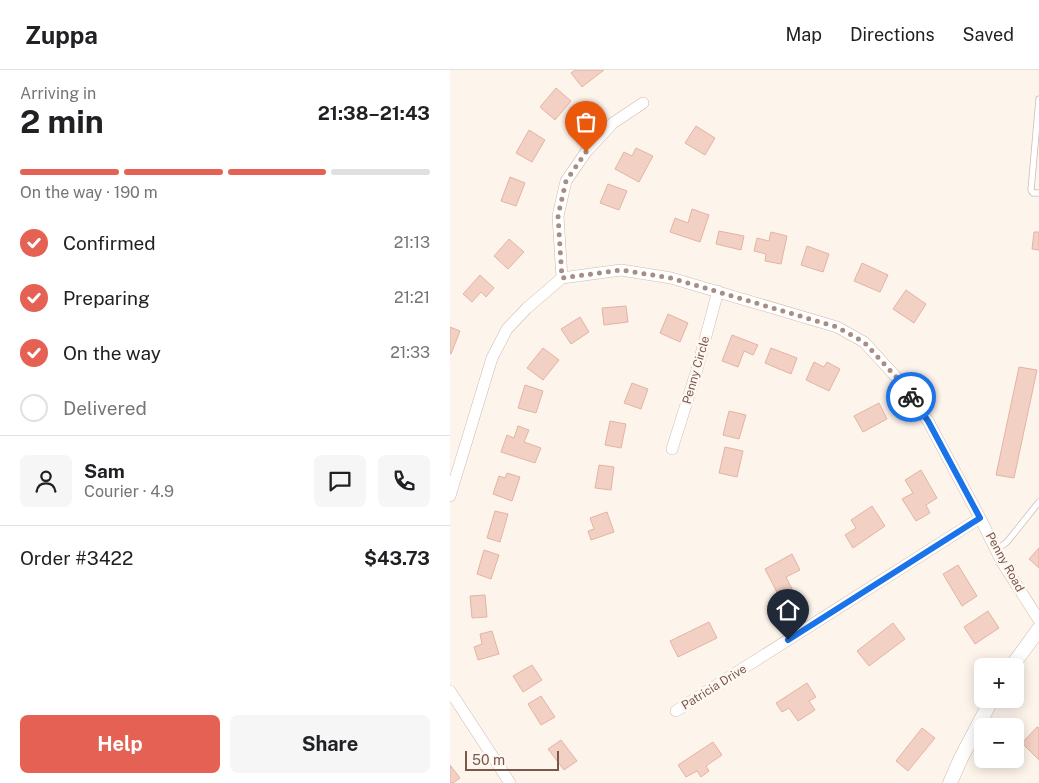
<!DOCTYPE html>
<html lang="en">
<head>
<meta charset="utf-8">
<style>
	:root { --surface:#fff; --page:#f6f6f6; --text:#202124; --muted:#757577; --line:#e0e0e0; --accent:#e46153 }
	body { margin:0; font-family:"Public Sans",sans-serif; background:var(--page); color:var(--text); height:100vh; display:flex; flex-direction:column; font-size:19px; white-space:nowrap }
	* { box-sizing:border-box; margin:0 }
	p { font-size:16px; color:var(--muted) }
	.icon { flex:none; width:28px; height:28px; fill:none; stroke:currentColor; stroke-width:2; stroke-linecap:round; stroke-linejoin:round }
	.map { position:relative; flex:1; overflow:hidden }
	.sheet { display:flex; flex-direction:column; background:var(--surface); width:450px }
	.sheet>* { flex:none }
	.fabs { position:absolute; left:524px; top:588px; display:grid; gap:10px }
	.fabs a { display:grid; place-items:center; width:50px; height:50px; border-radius:8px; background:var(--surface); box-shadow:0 2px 12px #0003; font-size:25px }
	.scale { position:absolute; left:15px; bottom:12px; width:94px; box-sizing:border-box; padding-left:5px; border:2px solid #78574d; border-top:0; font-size:14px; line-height:18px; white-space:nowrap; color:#78574d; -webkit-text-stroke:4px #fff8f2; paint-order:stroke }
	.pin { position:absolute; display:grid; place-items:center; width:42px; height:42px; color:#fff; margin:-51px -21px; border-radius:50% 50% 50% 0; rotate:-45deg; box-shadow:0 0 5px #0007 }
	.pin .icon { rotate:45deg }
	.courier { position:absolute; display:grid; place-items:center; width:50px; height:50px; margin:-25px; border:4px solid #1a73e8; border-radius:50%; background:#fff; color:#222; box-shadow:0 1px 6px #0007 }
	.summary em { font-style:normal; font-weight:700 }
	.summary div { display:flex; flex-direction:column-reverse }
	.summary { display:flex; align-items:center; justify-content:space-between; height:85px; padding:0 20px }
	h1 { font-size:32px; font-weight:700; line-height:38px }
	.bar { display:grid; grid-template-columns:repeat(4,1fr); gap:8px 5px; align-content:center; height:60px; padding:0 20px }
	.bar i { height:6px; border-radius:4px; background:var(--line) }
	.bar .selected { background:var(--accent) }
	.bar p { grid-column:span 4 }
	.line { display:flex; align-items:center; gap:12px; padding:0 20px; border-top:1px solid var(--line) }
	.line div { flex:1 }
	.round { display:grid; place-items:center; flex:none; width:52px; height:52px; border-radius:8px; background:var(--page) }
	ol { padding:0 20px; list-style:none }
	li { display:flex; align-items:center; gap:15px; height:55px }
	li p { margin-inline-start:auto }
	li .icon { padding:5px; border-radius:50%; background:var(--accent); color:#fff; stroke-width:4 }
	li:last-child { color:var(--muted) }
	li i { width:28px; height:28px; border:2px solid var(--line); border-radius:50% }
	.action { display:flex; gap:10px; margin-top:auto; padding:10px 20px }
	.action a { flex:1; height:58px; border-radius:8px; background:var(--accent); color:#fff; font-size:20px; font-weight:700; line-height:58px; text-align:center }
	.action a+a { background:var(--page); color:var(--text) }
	header { display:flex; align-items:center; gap:30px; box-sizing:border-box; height:70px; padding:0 25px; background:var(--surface); border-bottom:1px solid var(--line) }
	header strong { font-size:24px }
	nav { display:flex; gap:28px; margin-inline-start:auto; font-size:18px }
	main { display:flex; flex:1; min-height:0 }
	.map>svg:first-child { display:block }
	.building { fill:#f2d0c3; stroke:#e4b4a3 }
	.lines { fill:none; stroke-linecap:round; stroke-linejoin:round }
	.service-casing { stroke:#cfbab0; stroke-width:7 }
	.minor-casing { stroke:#cfbab0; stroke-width:12 }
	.tertiary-casing { stroke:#cfbab0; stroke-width:15 }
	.service { stroke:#fff; stroke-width:5.5 }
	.minor { stroke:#fff; stroke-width:11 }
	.tertiary { stroke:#fff; stroke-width:14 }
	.done { stroke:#a78e84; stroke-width:5; stroke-dasharray:0 9 }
	.route { stroke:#1a73e8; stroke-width:6 }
	.labels { text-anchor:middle; stroke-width:5; stroke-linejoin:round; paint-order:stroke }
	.street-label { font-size:12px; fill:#78574d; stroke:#fff8f2 }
</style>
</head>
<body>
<header>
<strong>Zuppa</strong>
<nav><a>Map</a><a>Directions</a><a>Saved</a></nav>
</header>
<main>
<section class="sheet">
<div class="summary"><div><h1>2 min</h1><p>Arriving in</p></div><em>21:38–21:43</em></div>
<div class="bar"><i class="selected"></i><i class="selected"></i><i class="selected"></i><i></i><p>On the way · 190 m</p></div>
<ol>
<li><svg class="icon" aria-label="check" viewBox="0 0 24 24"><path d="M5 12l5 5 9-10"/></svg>Confirmed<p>21:13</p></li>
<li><svg class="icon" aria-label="check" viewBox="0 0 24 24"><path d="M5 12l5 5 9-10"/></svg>Preparing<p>21:21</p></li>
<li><svg class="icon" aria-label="check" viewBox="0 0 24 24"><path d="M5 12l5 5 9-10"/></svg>On the way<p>21:33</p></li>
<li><i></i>Delivered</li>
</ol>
<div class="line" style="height:90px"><a class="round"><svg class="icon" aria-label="person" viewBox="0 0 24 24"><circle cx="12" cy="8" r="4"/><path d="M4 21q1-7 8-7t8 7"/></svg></a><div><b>Sam</b><p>Courier · 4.9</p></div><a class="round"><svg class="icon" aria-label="chat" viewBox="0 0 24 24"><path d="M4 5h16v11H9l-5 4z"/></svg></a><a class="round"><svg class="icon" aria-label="phone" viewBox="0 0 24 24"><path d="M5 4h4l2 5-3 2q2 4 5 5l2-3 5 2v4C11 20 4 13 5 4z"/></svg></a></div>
<div class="line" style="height:65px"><div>Order #3422</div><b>$43.73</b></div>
<div class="action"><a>Help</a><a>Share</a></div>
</section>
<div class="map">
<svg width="589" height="713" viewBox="0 0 589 713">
	<rect width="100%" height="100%" fill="#fdf4eb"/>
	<path class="building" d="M125,0H154L132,17L121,3Z
		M106,18L121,31L105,50L90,37Z
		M246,56L265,68L255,85L235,73Z
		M79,60L95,70L82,92L66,83Z
		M186,78L203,86L189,112L165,99L174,82L182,86Z
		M60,107L75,113L66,136L51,131Z
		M158,114L177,121L169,140L150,133Z
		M242,139L259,145L250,172L220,162L225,148L238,153Z
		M269,161L294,166L291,180L266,174Z
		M321,162L337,166L331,194L315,191L316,184L304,181L307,168L319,171Z
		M584,162H589V180L582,179Z
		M59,169L74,182L58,199L44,186Z
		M357,176L379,184L373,202L351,195Z
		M412,193L438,205L430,222L404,211Z
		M30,205L44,218L36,227L31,222L22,232L13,224Z
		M456,220L476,234L464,253L443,239Z
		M176,236L178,252L154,255L152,238Z
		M218,244L238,253L230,272L210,263Z
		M130,247L139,262L121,274L111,259Z
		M0,257L10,261L1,284H0Z
		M282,265L308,275L303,285L294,281L288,297L272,291Z
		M93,278L109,290L93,310L77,298Z
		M321,278L347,288L341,304L315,293Z
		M364,292L374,297L377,292L390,299L379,321L356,310Z
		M569,297L587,300L564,408L546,405Z
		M182,313L198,319L191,339L174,333Z
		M75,315L93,321L86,343L68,338Z
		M429,333L437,349L413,362L404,346Z
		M279,341L296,345L289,369L273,365Z
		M160,351L176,354L171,378L155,375Z
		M68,356L79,360L74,372L91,378L85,393L51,382L57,365L64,368Z
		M275,377L293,381L287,407L269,403Z
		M149,395L164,397L161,420L145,418Z
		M471,400L487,428L476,435L480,443L466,451L452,429L463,423L455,410Z
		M57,403L70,407L62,431L43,424L49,406L55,408Z
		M422,436L435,456L403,478L395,465L406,458L401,450Z
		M45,441L58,444L50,472L37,468Z
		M157,442L164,462L141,470L138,461L144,459L140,448Z
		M589,478V498L579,489Z
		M34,480L49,485L41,509L27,504Z
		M342,484L350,500L336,507L344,523L331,530L315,499Z
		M508,495L527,526L512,536L493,504Z
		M35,525L37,547L22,548L20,526Z
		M538,541L549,558L525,574L514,557Z
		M259,552L267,568L228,587L220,571Z
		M443,553L455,569L419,596L407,581Z
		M42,561L49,584L28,590L24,577L32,574L30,564Z
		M82,595L92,610L73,622L63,606Z
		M357,613L366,627L359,631L365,640L348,651L339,638L332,642L326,633Z
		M91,626L105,647L91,655L78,634Z
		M587,657L589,658V690L572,673Z
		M472,658L485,668L458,701L446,691Z
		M111,670L127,691L114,700L98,679Z
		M263,672L272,685L256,696L259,701L251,707L247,701L236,707L228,695Z
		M0,695L10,708L3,713H0Z"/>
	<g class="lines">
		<g class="service-casing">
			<path id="service" d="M589,29L581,120L583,123H589
				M546,480L557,472L589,432"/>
		</g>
		<g class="minor-casing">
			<path id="minor" d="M112,208L171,200L221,208L387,257L414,272L447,308L478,351L530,448L552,492L589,550
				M112,208L108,146L116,111L136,82L163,53L193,33
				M222,379L246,303L268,221
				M0,426L42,288L57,259L77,238L112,208
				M0,621L60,713
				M226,641L530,448"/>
		</g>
		<g class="tertiary-casing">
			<path id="tertiary" d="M562,596L589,559
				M500,713L511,688L542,629"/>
		</g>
		<use href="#service" class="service"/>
		<use href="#minor" class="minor"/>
		<use href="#tertiary" class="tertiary"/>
	</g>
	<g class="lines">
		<path class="done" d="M136,82L116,111L108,146L112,208L171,200L221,208L387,257L414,272L447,308L461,327"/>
		<path class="route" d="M338,570L530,448L478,351L461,327"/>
	</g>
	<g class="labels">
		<g class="street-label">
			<text transform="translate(246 300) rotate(-74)" y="4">Penny Circle</text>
			<text transform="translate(555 492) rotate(61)" y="4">Penny Road</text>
			<text transform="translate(264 617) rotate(-32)" y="4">Patricia Drive</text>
		</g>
	</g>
</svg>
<div class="fabs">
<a>+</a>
<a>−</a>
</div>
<div class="scale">50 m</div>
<div class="pin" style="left:136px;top:82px;background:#ea580c"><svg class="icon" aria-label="bag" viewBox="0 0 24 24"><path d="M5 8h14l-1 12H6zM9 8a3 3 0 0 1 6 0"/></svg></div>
<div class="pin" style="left:338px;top:570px;background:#1f2937"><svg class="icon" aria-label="home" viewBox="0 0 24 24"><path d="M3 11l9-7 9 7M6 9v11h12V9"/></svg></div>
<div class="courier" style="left:461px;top:327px"><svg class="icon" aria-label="bike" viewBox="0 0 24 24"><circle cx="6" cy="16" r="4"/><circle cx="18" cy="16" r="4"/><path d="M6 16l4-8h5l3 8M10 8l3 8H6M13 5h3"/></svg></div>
</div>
</main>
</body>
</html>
